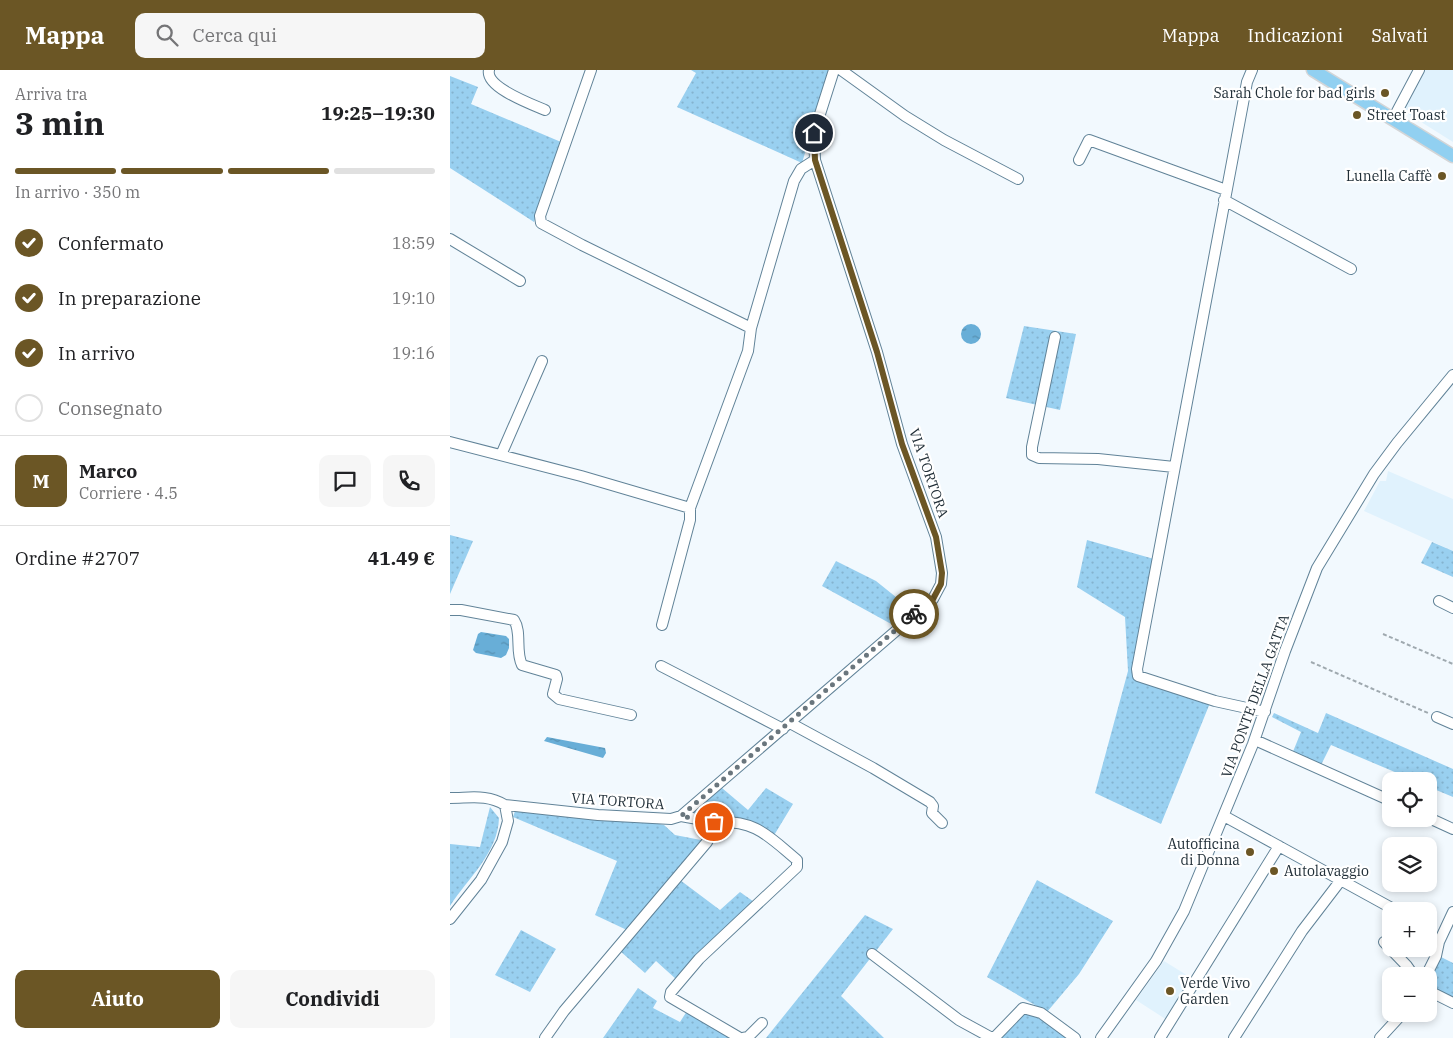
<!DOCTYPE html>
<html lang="it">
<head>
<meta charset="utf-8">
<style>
	:root { --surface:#fff; --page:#f6f6f6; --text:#202124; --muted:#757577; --line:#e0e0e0; --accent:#6b5625 }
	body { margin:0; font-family:"IBM Plex Serif",serif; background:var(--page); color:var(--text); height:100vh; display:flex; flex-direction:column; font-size:19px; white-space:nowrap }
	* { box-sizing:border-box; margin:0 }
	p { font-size:16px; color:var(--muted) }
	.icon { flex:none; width:28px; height:28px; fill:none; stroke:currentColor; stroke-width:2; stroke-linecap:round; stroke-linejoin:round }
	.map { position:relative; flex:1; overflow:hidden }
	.sheet { display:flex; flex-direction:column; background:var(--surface); width:450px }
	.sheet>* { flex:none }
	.tools { position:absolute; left:932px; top:702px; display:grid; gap:10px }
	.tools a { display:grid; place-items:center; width:55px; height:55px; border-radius:10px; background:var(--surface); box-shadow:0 2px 8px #0003; font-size:25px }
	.pin { position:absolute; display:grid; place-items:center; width:42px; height:42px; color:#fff; margin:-21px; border:2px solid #fff; border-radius:50%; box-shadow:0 1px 5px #0007 }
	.courier { position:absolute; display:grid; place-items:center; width:50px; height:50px; margin:-25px; border:4px solid #6b5625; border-radius:50%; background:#fff; color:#222; box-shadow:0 1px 6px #0007 }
	.overview em { font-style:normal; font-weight:700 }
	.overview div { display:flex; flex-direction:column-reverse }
	.overview { display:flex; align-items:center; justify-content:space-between; height:85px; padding:0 15px }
	h1 { font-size:32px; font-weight:700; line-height:38px }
	.bar { display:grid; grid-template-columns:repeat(4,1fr); gap:8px 5px; align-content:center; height:60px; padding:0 15px }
	.bar i { height:6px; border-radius:4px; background:var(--line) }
	.bar .active { background:var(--accent) }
	.bar p { grid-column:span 4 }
	.line { display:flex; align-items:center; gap:12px; padding:0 15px; border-top:1px solid var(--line) }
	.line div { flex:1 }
	.round { display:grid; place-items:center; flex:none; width:52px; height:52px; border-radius:10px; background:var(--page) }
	ol { padding:0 15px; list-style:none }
	li { display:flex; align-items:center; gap:15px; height:55px }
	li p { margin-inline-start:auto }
	li .icon { padding:5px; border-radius:50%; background:var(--accent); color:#fff; stroke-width:4 }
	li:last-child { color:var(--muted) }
	li i { width:28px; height:28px; border:2px solid var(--line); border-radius:50% }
	.button { display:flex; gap:10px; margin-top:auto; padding:10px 15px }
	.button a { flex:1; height:58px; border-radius:10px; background:var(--accent); color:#fff; font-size:20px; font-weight:700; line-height:58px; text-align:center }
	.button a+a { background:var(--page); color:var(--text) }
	header { display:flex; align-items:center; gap:30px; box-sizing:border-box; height:70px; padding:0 25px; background:var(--accent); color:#fff }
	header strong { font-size:24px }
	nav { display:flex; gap:28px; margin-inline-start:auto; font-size:18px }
	.search { width:350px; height:45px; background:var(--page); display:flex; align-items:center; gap:12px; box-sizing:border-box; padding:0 18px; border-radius:10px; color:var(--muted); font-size:19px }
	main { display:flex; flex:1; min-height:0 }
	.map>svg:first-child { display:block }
	.built { fill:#e0f2fd }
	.grass { fill:url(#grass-dots) }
	.water { fill:url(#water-ripples) }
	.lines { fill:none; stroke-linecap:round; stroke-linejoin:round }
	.minor-casing { stroke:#618398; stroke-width:12 }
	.major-casing { stroke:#d3d5d7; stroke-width:15 }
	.path { stroke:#9fa9af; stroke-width:2; stroke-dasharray:4 2.5; stroke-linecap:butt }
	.minor { stroke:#fff; stroke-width:10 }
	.major { stroke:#91d0f1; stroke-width:12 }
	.done { stroke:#6a767d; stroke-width:5; stroke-dasharray:0 9 }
	.route { stroke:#6b5625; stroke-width:6 }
	.poi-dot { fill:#6b5625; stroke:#fff; stroke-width:2 }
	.labels { text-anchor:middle; stroke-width:4.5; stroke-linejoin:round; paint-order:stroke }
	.poi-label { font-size:14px; fill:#212f38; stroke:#fff; text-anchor:end }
	.street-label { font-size:14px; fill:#212f38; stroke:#fff }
</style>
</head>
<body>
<header>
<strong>Mappa</strong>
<div class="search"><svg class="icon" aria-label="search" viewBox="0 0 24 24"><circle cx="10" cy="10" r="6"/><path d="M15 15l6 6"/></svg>Cerca qui</div>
<nav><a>Mappa</a><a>Indicazioni</a><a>Salvati</a></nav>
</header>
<main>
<section class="sheet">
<div class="overview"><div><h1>3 min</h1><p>Arriva tra</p></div><em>19:25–19:30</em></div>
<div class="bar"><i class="active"></i><i class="active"></i><i class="active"></i><i></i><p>In arrivo · 350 m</p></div>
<ol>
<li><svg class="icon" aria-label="check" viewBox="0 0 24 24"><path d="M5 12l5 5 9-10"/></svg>Confermato<p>18:59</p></li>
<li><svg class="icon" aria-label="check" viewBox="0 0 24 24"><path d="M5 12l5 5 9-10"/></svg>In preparazione<p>19:10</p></li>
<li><svg class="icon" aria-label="check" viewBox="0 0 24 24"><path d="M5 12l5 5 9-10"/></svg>In arrivo<p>19:16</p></li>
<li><i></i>Consegnato</li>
</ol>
<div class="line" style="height:90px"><b class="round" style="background:var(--accent);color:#fff">M</b><div><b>Marco</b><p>Corriere · 4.5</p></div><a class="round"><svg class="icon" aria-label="chat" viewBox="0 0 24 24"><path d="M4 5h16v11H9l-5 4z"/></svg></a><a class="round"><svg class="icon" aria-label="phone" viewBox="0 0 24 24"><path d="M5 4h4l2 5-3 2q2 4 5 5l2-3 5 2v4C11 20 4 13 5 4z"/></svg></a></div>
<div class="line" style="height:65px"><div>Ordine #2707</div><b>41.49 €</b></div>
<div class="button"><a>Aiuto</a><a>Condividi</a></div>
</section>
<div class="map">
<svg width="1003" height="968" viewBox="0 0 1003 968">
	<defs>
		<pattern id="grass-dots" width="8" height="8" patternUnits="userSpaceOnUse" patternTransform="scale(1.25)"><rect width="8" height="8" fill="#99d0f0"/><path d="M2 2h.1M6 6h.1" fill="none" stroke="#84b3cf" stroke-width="1.8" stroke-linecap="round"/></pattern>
		<pattern id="water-ripples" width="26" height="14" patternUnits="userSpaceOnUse" patternTransform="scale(1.25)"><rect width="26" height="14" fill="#68aed7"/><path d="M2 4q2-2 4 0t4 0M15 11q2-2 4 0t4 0" fill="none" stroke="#558eaf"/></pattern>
	</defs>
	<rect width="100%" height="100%" fill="#f2f9fe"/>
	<path class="built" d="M972,0H1003V72L952,40Z
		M938,401L1003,429V481L914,441L930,411H936Z
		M714,891L743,909L717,950L686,930Z"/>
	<path class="grass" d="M241,0H380L352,93L227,37L246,3Z
		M0,6L28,17L21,34L111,72L84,152L0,98Z
		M574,256L626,264L610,340L556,328Z
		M0,465L23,471L0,524Z
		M637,470L704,489L683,601L760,633L711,754L645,723L678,601L675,547L627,517Z
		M982,472L1003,481V507L971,493Z
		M386,491L426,511L462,540L443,555L372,516Z
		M824,643L868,663L876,643L1003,699V727L979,717V711H966L881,675L870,697L842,684L851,662L822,647Z
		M272,718L298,740L316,718L343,734L323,767L305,756L239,746Z
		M40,737L49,748C48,783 18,808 0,836V774L30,777Z
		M65,741L205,753L214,755L225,765L256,771L179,861L145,845L167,791L63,747Z
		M230,810L270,840L290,822L307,834L227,910L206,891L195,903L170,881Z
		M587,810L663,851L629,904L597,942L537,907Z
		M415,845L443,859L391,926L434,968H316Z
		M71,860L106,879L80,922L45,905Z
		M989,886L1003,893V928L985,919L979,912V908Z
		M188,918L207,931L203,938L230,952L237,941L284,968H153Z
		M575,943H585L621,968H548Z"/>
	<path class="water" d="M511 264a10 10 0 1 1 20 0a10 10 0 1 1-20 0Z
		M31,562L56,566L59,569V578L56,585L51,588L26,583L23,580L28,564Z
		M97,667L155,678L156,683L153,688L94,671Z"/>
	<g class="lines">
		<g class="minor-casing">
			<path id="minor" d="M39,0C35,17 81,34 95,40
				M141,0L90,146L91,153L132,175L301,258
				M391,0L455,46L494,70L568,109
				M802,0L797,12L687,599L688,606L765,631L815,642
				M943,49L969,0
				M629,90L639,70L776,120
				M774,130L901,199
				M0,169L70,211
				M605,267L582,377V385L589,388L648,389L724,397
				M0,372L131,406L240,438L298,281L301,258L344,111L351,99L365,90
				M51,385L92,291
				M989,531L1003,538
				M0,540H11L64,550C72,562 65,581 72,595L106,605L107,609L103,624L109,629L181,645
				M212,555L240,450V438
				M211,596L333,659
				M987,647L1003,654
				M340,653L423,698L480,732L483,736L482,743L492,753
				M805,670L941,731
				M0,728C21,728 37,724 55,735L148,745L221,749L231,746L483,529L491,514L492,503L486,467L452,374L427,282L365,90L364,63L384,0
				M774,746L947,841
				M979,748L1003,759
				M264,752C306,750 317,765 347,790V797L249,889L221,922L220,927L290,968
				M0,849L31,810L52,772L58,751L55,735
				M934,872L957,896L964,906
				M422,884L509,950L540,967H545L573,938L591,943L625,968
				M976,906L986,886L989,872L1003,842
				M979,921L1003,933
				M95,968L114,941L257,772L265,756L264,752L231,746
				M293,968L298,967L312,953
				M651,968L706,891L734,841L803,674L835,581L867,498L924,404L947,373L1003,305
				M710,968L829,776
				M784,968L852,861L891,810
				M930,968L952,944"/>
		</g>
		<g class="major-casing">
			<path id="major" d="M863,0L1003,86"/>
		</g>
		<path class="path" d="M933,564L1003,594
			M861,592L978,643"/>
		<use href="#minor" class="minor"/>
		<use href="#major" class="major"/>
	</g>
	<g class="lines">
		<path class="done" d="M264,752L231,746L464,544"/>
		<path class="route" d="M364,63L365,90L427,282L452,374L486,467L492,503L491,514L483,529L464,544"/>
	</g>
	<g class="poi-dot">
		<circle cx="935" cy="23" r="5"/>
		<circle cx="907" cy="45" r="5"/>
		<circle cx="992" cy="106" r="5"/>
		<circle cx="800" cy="782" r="5"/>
		<circle cx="824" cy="801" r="5"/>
		<circle cx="720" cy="921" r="5"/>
	</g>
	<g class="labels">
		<g class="poi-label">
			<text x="925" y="28">Sarah Chole for bad girls</text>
			<text x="917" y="50" text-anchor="start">Street Toast</text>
			<text x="982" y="111">Lunella Caffè</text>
			<text x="790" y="779">Autofficina<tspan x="790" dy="16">di Donna</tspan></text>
			<text x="834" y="806" text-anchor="start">Autolavaggio</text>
			<text x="730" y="918" text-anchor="start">Verde Vivo<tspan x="730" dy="16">Garden</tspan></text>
		</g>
		<g class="street-label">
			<text transform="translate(479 403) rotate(71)" y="5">VIA TORTORA</text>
			<text transform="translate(805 626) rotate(-70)" y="5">VIA PONTE DELLA GATTA</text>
			<text transform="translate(168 731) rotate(4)" y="5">VIA TORTORA</text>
		</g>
	</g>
</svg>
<div class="tools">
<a><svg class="icon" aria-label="locate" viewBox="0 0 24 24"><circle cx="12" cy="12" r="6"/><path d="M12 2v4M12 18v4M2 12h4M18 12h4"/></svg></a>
<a><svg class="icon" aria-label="layers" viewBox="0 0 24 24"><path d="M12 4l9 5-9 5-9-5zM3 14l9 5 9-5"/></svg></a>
<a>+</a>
<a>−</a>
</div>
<div class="pin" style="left:264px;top:752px;background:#ea580c"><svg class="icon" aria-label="bag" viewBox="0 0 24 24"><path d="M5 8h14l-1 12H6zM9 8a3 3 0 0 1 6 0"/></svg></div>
<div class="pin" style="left:364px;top:63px;background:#1f2937"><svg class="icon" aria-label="home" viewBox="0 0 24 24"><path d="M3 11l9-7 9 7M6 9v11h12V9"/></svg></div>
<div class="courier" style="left:464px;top:544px"><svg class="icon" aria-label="bike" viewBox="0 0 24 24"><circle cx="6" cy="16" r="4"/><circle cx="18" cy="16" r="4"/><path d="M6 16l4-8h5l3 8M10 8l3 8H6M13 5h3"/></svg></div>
</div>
</main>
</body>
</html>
